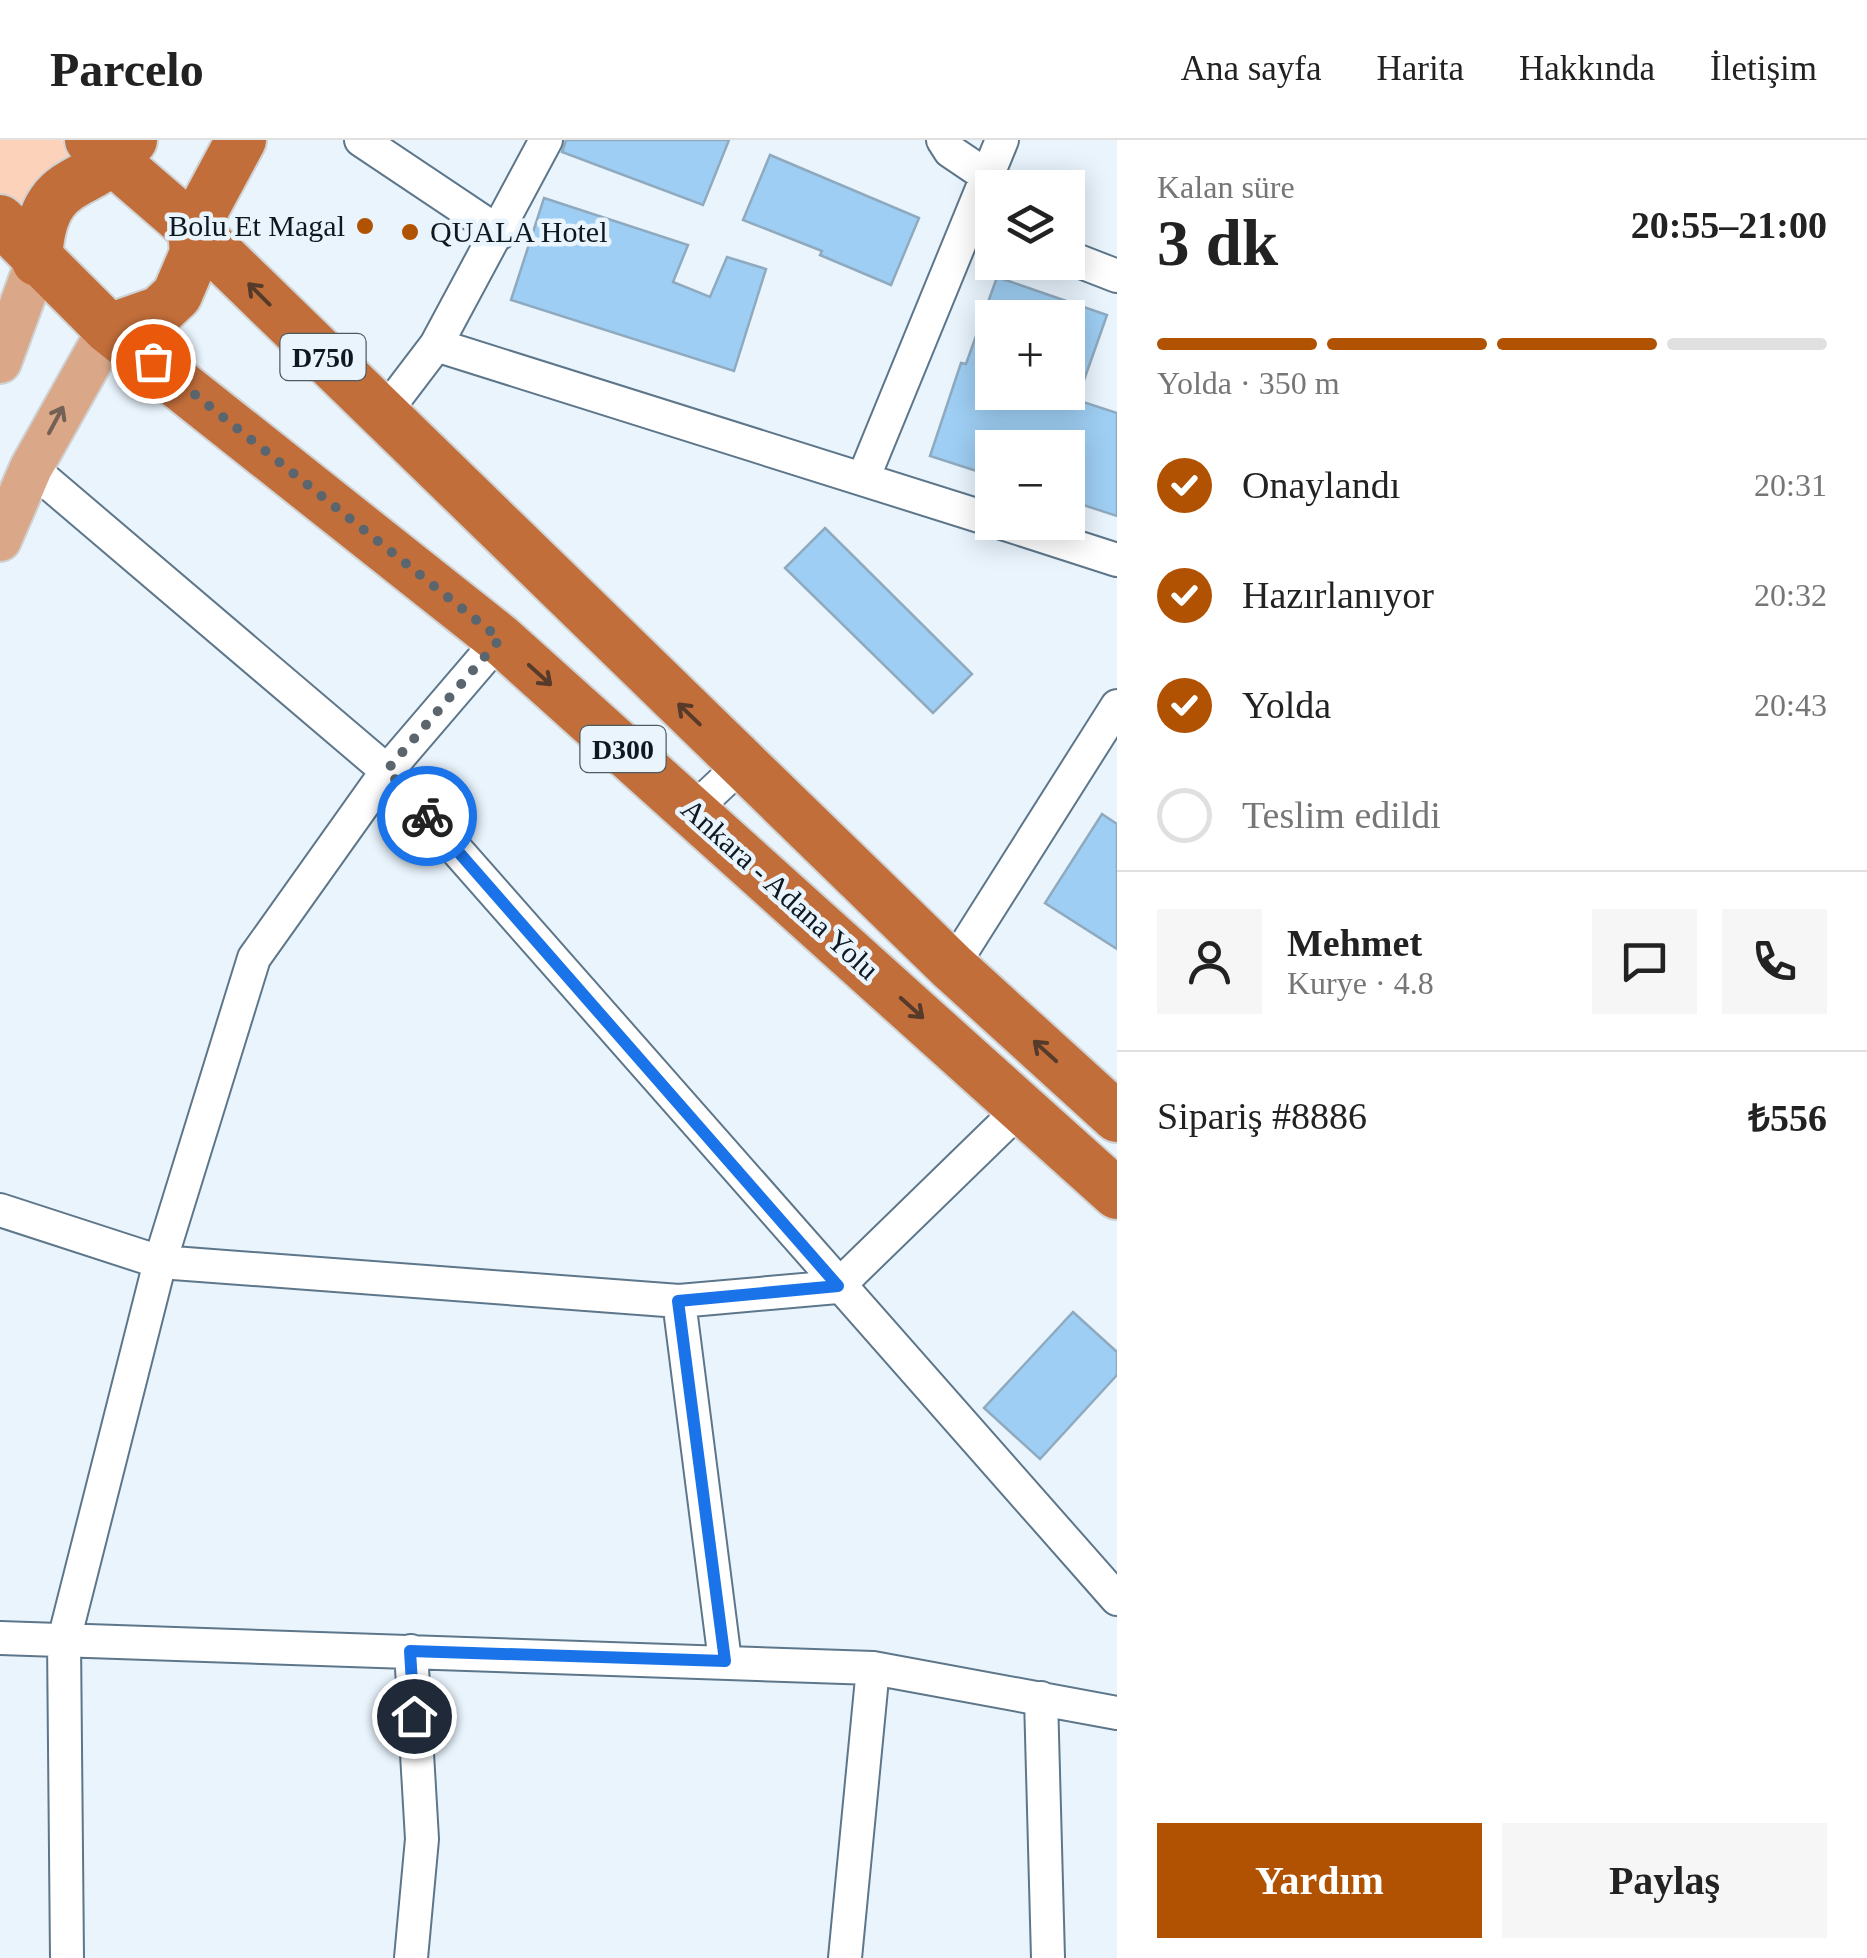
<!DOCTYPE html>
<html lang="tr">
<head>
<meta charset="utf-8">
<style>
	:root { --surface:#fff; --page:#f6f6f6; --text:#222; --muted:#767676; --line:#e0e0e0; --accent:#b05201 }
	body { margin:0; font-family:"Times New Roman",serif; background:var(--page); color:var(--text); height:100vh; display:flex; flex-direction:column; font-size:38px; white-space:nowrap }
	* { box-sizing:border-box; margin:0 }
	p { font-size:32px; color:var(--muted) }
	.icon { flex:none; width:55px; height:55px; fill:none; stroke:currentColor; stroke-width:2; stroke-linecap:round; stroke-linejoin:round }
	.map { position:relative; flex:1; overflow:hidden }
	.drawer { display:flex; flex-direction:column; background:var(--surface); width:750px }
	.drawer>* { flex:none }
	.buttons { position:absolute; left:975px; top:30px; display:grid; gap:20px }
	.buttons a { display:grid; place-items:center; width:110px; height:110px; border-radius:0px; background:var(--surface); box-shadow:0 5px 25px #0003; font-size:50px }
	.pin { position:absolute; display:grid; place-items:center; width:85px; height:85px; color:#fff; margin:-42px; border:5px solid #fff; border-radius:50%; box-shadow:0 2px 10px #0007 }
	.courier { position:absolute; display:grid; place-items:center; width:100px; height:100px; margin:-50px; border:8px solid #1a73e8; border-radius:50%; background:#fff; color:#222; box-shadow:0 2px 12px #0007 }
	.summary em { font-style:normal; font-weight:600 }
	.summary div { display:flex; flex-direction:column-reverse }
	.summary { display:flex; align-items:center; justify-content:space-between; height:170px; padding:0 40px }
	h1 { font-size:65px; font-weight:600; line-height:75px }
	.bar { display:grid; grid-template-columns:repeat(4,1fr); gap:15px 10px; align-content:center; height:120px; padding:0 40px }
	.bar i { height:12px; border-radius:8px; background:var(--line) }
	.bar .selected { background:var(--accent) }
	.bar p { grid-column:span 4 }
	.line { display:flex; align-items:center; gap:25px; padding:0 40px; border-top:2px solid var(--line) }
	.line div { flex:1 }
	.round { display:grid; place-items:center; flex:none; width:105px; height:105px; border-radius:0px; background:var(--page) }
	ol { padding:0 40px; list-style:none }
	li { display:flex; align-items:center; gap:30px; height:110px }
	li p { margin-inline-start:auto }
	li .icon { padding:10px; border-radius:50%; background:var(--accent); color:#fff; stroke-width:4 }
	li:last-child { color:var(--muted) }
	li i { width:55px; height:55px; border:5px solid var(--line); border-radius:50% }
	.cta { display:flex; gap:20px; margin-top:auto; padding:20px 40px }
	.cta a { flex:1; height:115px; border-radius:0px; background:var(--accent); color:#fff; font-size:40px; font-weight:600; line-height:115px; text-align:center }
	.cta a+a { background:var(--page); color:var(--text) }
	header { display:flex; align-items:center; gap:60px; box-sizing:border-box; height:140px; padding:0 50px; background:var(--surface); border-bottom:2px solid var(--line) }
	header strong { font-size:48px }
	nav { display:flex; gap:55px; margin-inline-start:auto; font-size:35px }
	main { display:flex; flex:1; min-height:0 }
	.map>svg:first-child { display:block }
	.green { fill:#fcd2bb }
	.building { fill:#9ecef3; stroke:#8faabf; stroke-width:2.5; fill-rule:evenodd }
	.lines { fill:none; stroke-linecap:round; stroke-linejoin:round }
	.minor-casing { stroke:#5d768a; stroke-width:36 }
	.major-casing { stroke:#cfd1d2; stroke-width:46 }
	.highway-casing { stroke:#cfd1d2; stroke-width:54 }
	.minor { stroke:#fff; stroke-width:32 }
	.major { stroke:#daa889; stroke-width:42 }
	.highway { stroke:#c26e3a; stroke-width:50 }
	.oneway { stroke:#563a2a }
	.oneway2 { stroke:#746054 }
	.done { stroke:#5b656d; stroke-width:10; stroke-dasharray:0 18 }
	.route { stroke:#1a73e8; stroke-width:12 }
	.poi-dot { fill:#b05201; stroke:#e9f4fd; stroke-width:4 }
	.labels { text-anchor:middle; stroke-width:9; stroke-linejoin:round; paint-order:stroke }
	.shield { fill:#e9f4fd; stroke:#505a62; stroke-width:2.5 }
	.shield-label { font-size:28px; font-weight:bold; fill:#0e1820 }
	.poi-label { font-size:30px; fill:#0e1820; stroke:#e9f4fd; text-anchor:end }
	.street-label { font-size:30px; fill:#0e1820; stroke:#e9f4fd }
</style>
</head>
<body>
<header>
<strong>Parcelo</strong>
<nav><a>Ana sayfa</a><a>Harita</a><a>Hakkında</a><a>İletişim</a></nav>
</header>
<main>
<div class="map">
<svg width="1117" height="1818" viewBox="0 0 1117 1818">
	<rect width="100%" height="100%" fill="#e9f4fd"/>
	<path class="green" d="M0,0H61L77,12L30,85L0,58Z"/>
	<path class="building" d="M566,0H729L703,65L562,12Z
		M770,15L919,78L891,145L820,115L822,111L743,80Z
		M544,58L688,105L673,142L710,157L727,117L766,129L734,231L511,160Z
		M997,137L1107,175L1077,260L1117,273V376L1068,360V308H992V336L930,316L961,223L966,224ZM992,178H1068V252H992Z
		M825,388L972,534L933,573L785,428Z
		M1102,674L1117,684V809L1045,763Z
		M1073,1172L1117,1212V1235L1040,1319L984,1268Z"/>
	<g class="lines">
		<g class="minor-casing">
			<path id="minor" d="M361,0L500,93
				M943,0L950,11L987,36
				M1068,117L1117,136
				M436,205L546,0
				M382,276L436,205L992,380
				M31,328L387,631L1117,1459
				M863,339L1002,0
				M999,382L1117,420
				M706,658L723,642
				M952,827L1117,566
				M0,1070L160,1122L679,1161L837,1147L1022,967
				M679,1161L725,1521
				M0,1498L873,1528L1117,1573
				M411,1511L422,1699L411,1818
				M1041,1558L1048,1818
				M67,1818L64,1500L160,1122L254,818L387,631L500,499
				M845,1818L873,1528"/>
		</g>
		<g class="major-casing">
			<path id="major" d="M0,222L37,121
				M0,400L31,328L109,189"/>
		</g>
		<g class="highway-casing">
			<path id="highway" d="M90,0L193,89L952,827L1117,977
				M0,80L109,189L500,499L1117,1054
				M37,121C41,26 90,55 132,0
				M109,189L160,171L177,155L195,113L193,89L241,0"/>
		</g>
		<use href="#minor" class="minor"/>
		<use href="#major" class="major"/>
		<use href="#highway" class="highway"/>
	</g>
	<defs><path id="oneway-shaft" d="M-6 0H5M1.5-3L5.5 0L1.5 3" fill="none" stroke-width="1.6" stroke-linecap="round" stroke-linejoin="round" transform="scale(2.5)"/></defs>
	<g class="oneway">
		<use href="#oneway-shaft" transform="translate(259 154) rotate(-135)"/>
		<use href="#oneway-shaft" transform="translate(540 535) rotate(42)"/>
		<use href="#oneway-shaft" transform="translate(689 574) rotate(-136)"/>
		<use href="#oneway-shaft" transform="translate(912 868) rotate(42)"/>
		<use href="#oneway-shaft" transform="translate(1045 911) rotate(-138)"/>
	</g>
	<use class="oneway2" href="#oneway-shaft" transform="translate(56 280) rotate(-62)"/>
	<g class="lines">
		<path class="done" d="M153,221L500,499L387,630L427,676"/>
		<path class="route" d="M414,1576L410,1511L725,1521L678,1161L838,1146L427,676"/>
	</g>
	<g class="poi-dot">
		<circle cx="365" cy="86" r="10"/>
		<circle cx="410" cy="92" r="10"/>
	</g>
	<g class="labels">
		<g class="shield">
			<rect x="280.5" y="194" width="85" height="46" rx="8"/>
			<rect x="580.5" y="586" width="85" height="46" rx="8"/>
		</g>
		<g class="shield-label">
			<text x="323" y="227">D750</text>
			<text x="623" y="619">D300</text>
		</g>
		<g class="poi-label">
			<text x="345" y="96">Bolu Et Magal</text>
			<text x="430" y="102" text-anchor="start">QUALA Hotel</text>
		</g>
		<g class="street-label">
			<text transform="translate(780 749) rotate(42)" y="10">Ankara - Adana Yolu</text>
		</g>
	</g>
</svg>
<div class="buttons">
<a><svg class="icon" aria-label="layers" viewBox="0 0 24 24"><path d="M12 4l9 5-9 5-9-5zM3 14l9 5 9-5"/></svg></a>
<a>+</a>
<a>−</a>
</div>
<div class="pin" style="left:153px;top:221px;background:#ea580c"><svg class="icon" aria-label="bag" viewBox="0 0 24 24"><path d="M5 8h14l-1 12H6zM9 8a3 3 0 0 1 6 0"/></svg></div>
<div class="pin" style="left:414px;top:1576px;background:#1f2937"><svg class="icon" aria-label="home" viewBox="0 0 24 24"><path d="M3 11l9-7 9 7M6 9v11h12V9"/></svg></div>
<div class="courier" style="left:427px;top:676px"><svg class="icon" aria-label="bike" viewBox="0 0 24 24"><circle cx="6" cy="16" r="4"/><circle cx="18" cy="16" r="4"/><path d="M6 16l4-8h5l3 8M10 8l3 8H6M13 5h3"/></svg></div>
</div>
<section class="drawer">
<div class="summary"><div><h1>3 dk</h1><p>Kalan süre</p></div><em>20:55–21:00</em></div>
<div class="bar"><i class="selected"></i><i class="selected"></i><i class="selected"></i><i></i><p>Yolda · 350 m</p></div>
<ol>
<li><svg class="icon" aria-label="check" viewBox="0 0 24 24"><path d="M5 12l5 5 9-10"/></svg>Onaylandı<p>20:31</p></li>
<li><svg class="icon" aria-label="check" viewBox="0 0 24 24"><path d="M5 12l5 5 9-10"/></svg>Hazırlanıyor<p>20:32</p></li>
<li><svg class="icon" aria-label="check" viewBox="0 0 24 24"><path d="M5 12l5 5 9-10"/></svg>Yolda<p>20:43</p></li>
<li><i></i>Teslim edildi</li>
</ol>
<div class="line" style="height:180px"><a class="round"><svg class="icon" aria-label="person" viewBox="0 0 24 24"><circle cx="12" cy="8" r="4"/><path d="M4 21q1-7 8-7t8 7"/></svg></a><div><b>Mehmet</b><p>Kurye · 4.8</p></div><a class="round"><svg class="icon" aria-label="chat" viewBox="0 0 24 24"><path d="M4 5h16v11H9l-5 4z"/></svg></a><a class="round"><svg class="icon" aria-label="phone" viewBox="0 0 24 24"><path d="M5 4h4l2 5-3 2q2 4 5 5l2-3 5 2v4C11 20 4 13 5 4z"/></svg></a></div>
<div class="line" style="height:130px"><div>Sipariş #8886</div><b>₺556</b></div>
<div class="cta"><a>Yardım</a><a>Paylaş</a></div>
</section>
</main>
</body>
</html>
